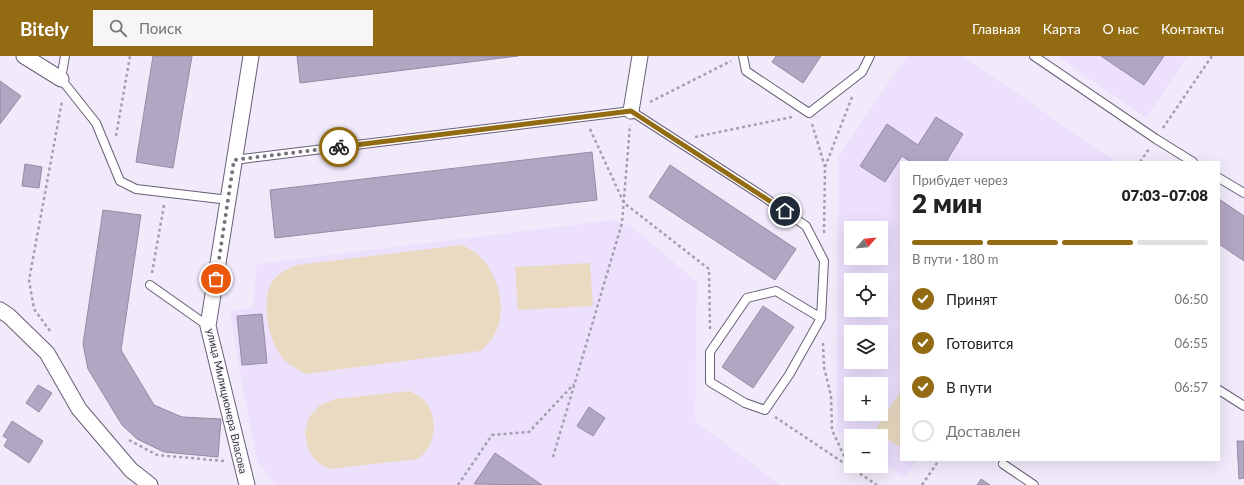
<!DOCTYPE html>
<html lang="ru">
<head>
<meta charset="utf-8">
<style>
	:root { --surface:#fff; --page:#f6f6f6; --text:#222; --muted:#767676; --line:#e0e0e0; --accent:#926b13 }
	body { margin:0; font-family:Lato,sans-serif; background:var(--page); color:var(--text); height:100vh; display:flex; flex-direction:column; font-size:15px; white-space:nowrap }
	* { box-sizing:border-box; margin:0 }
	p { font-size:13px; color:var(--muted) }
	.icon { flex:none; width:22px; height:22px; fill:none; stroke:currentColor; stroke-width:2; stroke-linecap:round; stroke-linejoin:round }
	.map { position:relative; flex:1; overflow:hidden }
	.details { position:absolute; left:900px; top:105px; width:320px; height:300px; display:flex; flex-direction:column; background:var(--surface); border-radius:0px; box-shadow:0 4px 16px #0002 }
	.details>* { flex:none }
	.needle { width:26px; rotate:63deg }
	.fabs { position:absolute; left:844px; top:165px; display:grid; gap:8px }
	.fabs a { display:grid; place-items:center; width:44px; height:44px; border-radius:0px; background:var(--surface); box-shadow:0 4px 16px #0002; font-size:20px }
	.pin { position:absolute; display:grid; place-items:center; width:34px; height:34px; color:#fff; margin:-17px; border:2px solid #fff; border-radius:50%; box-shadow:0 1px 4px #0007 }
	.courier { position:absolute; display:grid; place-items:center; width:40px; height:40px; margin:-20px; border:3px solid #926b13; border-radius:50%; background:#fff; color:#222; box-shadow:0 1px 5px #0007 }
	.overview em { font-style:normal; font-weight:800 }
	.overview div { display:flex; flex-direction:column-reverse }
	.overview { display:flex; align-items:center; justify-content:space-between; height:68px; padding:0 12px }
	h1 { font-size:26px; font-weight:800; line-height:30px }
	.bar { display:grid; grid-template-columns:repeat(4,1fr); gap:6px 4px; align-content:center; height:48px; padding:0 12px }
	.bar i { height:5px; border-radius:3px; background:var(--line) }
	.bar .active { background:var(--accent) }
	.bar p { grid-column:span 4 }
	ol { padding:0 12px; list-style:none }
	li { display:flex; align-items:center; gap:12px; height:44px }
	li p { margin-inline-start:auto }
	li .icon { padding:4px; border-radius:50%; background:var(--accent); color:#fff; stroke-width:4 }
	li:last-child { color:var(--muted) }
	li i { width:22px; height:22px; border:2px solid var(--line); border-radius:50% }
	header { display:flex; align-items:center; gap:24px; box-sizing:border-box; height:56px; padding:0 20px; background:var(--accent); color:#fff }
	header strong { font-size:19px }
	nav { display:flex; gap:22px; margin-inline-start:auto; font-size:14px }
	.search { width:280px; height:36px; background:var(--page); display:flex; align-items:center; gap:10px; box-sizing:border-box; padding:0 14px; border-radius:0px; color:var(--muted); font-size:15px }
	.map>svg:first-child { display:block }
	.built { fill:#ece0fd; fill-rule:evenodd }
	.green { fill:#e9dac1 }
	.building { fill:#b2a7c2; stroke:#968aa5 }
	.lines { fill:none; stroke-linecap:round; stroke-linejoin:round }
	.lane-casing { stroke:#695e76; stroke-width:10 }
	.street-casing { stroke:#695e76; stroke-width:17 }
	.path { stroke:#a59fad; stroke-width:2.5; stroke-dasharray:3 3; stroke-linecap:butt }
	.lane { stroke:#fff; stroke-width:8 }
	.street { stroke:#fff; stroke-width:15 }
	.done { stroke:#77717e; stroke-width:4; stroke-dasharray:0 7.2 }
	.route { stroke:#926b13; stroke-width:5 }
	.labels { text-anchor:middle; stroke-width:3.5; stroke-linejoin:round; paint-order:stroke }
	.street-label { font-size:11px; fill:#35303b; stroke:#fcf9ff }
</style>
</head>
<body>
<header>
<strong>Bitely</strong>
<div class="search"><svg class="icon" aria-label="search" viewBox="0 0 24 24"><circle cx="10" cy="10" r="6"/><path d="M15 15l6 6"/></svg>Поиск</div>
<nav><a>Главная</a><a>Карта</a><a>О нас</a><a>Контакты</a></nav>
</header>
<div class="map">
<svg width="1244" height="429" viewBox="0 0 1244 429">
	<rect width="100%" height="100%" fill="#f1eafb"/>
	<path class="built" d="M907,0H963L1116,106H901V404H917L905,422L881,406V380H851V385L837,375L838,101ZM851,172H881V202H851ZM851,224H881V254H851ZM851,276H881V306H851ZM851,328H881V358H851Z
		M1057,0H1188L1146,62Z
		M613,164L631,170L697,226L695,365L781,429H276L257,405L242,328L230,255L253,252L257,208Z"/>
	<path class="green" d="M462,189C467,192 472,194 476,197C500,217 510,258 491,284C489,288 484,291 480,295L305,318C295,312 285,307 279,297C268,282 261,242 272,226C279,217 287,213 297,209Z
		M590,207L593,250L518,254L515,211Z
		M410,335C414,338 420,340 424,344C436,357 437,379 427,394C425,397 421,400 418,403L329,413L316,405L308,393L305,377L309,361L320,349L335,343Z
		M901,335V392L875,374Z"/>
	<path class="building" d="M153,0H192L173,112L136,106Z
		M297,0H518L300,27Z
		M776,0H821L803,27L772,6Z
		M1101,0H1164L1144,29Z
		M0,25L21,40L0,68Z
		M936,61L963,78L946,106H911L902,100L885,126L860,110L887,68L918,89Z
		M592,96L597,144L275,182L270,134Z
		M25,108L42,111L39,132L22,130Z
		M670,109L796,193L775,224L649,141Z
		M1219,143L1244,160V205L1219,188Z
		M103,154L141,159L121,294L154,349L182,361L221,363L218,401L164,396L137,383L122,369L88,313L83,288Z
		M763,250L794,271L753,332L722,311Z
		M262,258L267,307L242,309L237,260Z
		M38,329L52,337L39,356L26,347Z
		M589,351L605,362L593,380L577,370Z
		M12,365L43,385L29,407L4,390L8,383L3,380Z
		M1237,385H1244V422L1239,423Z
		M495,397L542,429L474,428Z
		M981,423L990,429H977Z"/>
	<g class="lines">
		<g class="lane-casing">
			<path id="lane" d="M65,0L61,23L96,67L120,125L136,133L229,144
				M743,0L746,15L809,57L862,16L870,0
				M1034,0L1156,83L1193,106
				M234,104L631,55L764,141L806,170L824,205L821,262L789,319L765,354L745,347L710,326V296L747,242L776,235L821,262
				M1219,122L1244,137
				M150,229L208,270
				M1219,334L1244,350
				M1003,408L1034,429"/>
		</g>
		<g class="street-casing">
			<path id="street" d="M24,0L61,23
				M631,55L640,0
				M0,254L9,260L47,297L79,353L131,414L150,429
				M247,429L208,270L251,0"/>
		</g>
		<path class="path" d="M650,46L731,5
			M812,68L825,111
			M1163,72L1212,0
			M590,73L624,147L709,213L710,273
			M116,80L130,0
			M695,81L792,61
			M1140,106L1149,93
			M824,177L825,111L852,41
			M152,217L164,149
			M50,275L34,253L29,224L62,45
			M823,287L824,311L831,340L832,374L845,402L851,408
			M775,361L877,429
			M129,384L157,399L224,405
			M553,401L622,167L630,69
			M458,429L492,379L529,376L574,328
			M922,429L939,404"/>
		<use href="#lane" class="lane"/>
		<use href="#street" class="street"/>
	</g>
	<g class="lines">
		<path class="done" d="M216,223L234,104L339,91"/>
		<path class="route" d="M339,91L631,55L785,155"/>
	</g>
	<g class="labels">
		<g class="street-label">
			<text transform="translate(227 345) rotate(77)" y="4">улица Милиционера Власова</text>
		</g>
	</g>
</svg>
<div class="fabs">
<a><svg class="needle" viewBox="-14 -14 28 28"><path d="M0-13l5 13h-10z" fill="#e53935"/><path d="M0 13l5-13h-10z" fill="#767676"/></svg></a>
<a><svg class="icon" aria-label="locate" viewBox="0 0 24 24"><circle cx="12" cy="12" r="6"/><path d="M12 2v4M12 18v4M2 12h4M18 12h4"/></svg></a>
<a><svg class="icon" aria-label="layers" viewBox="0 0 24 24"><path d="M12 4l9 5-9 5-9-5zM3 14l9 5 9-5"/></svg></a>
<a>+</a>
<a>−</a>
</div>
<div class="pin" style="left:216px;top:223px;background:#ea580c"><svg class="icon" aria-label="bag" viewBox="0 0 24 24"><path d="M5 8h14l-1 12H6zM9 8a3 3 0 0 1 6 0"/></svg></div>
<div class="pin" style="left:785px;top:155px;background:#1f2937"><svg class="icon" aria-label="home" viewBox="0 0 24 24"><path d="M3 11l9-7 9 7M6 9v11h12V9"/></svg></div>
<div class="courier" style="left:339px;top:91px"><svg class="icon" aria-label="bike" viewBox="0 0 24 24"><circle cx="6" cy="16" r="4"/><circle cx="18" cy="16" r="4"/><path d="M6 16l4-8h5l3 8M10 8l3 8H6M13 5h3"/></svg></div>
<section class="details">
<div class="overview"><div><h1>2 мин</h1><p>Прибудет через</p></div><em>07:03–07:08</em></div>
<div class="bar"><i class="active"></i><i class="active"></i><i class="active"></i><i></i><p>В пути · 180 m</p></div>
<ol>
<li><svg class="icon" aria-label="check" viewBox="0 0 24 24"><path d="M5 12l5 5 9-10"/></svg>Принят<p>06:50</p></li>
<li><svg class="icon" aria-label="check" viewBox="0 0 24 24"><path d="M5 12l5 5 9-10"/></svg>Готовится<p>06:55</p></li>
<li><svg class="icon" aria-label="check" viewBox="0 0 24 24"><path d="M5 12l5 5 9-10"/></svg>В пути<p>06:57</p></li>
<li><i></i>Доставлен</li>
</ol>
</section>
</div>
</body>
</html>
